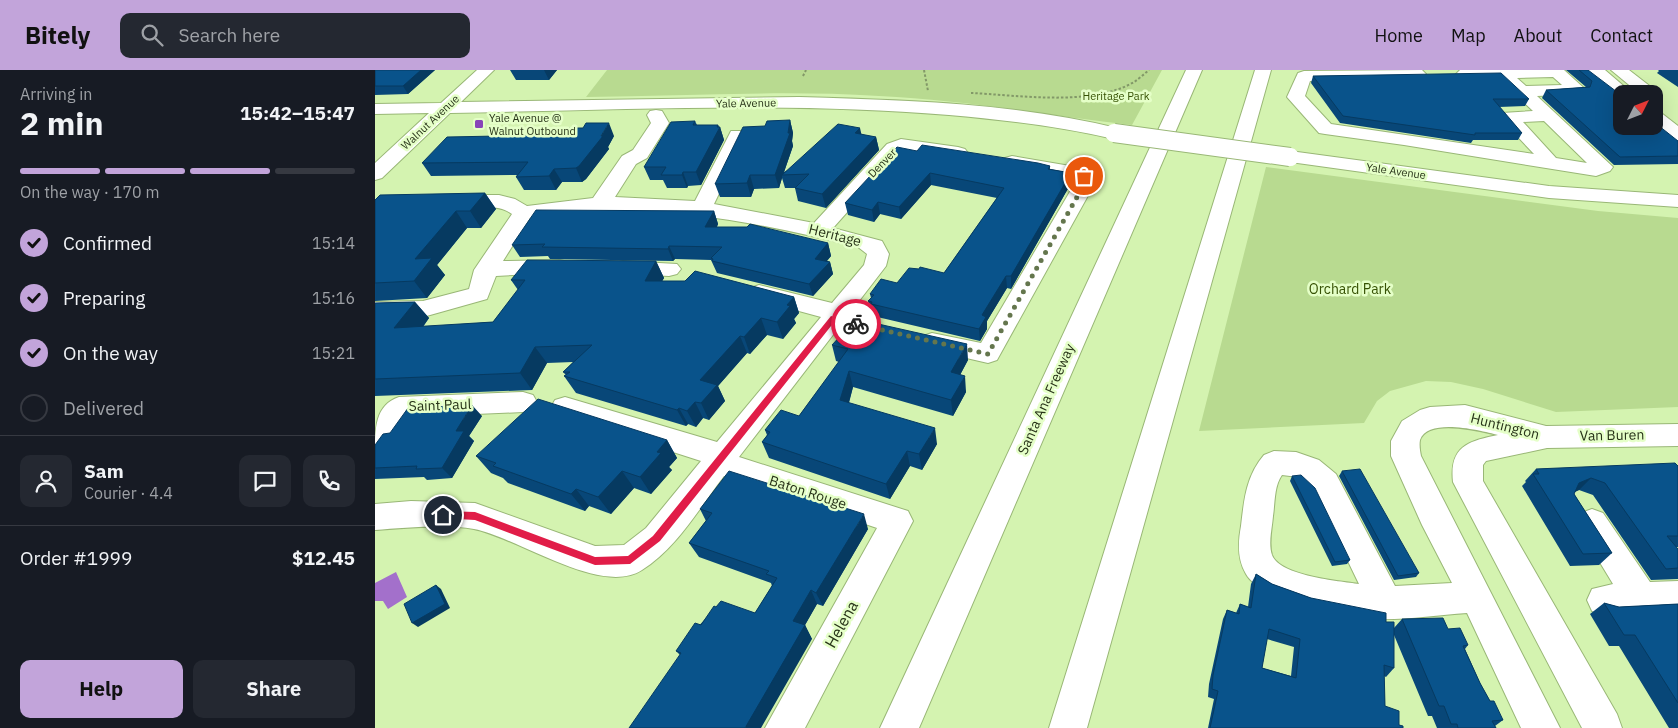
<!DOCTYPE html>
<html lang="en">
<head>
<meta charset="utf-8">
<style>
	:root { --surface:#171b24; --page:#242831; --text:#f1f3f6; --muted:#9ea1a6; --line:#363941; --accent:#c2a4da }
	body { margin:0; font-family:"IBM Plex Sans",sans-serif; background:var(--page); color:var(--text); height:100vh; display:flex; flex-direction:column; font-size:19px; white-space:nowrap }
	* { box-sizing:border-box; margin:0 }
	p { font-size:16px; color:var(--muted) }
	.icon { flex:none; width:28px; height:28px; fill:none; stroke:currentColor; stroke-width:2; stroke-linecap:round; stroke-linejoin:round }
	.map { position:relative; flex:1; overflow:hidden }
	.details { display:flex; flex-direction:column; background:var(--surface); width:375px }
	.details>* { flex:none }
	.needle { width:32px; rotate:48deg }
	.tools { position:absolute; left:1238px; top:15px; display:grid; gap:10px }
	.tools a { display:grid; place-items:center; width:50px; height:50px; border-radius:10px; background:var(--surface); box-shadow:0 5px 20px #0002; font-size:25px }
	.pin { position:absolute; display:grid; place-items:center; width:42px; height:42px; color:#fff; margin:-21px; border:2px solid #fff; border-radius:50%; box-shadow:0 1px 5px #0007 }
	.courier { position:absolute; display:grid; place-items:center; width:50px; height:50px; margin:-25px; border:4px solid #e11d48; border-radius:50%; background:#fff; color:#222; box-shadow:0 1px 6px #0007 }
	.head em { font-style:normal; font-weight:700 }
	.head div { display:flex; flex-direction:column-reverse }
	.head { display:flex; align-items:center; justify-content:space-between; height:85px; padding:0 20px }
	h1 { font-size:32px; font-weight:700; line-height:38px }
	.bar { display:grid; grid-template-columns:repeat(4,1fr); gap:8px 5px; align-content:center; height:60px; padding:0 20px }
	.bar i { height:6px; border-radius:4px; background:var(--line) }
	.bar .selected { background:var(--accent) }
	.bar p { grid-column:span 4 }
	.line { display:flex; align-items:center; gap:12px; padding:0 20px; border-top:1px solid var(--line) }
	.line div { flex:1 }
	.round { display:grid; place-items:center; flex:none; width:52px; height:52px; border-radius:10px; background:var(--page) }
	ol { padding:0 20px; list-style:none }
	li { display:flex; align-items:center; gap:15px; height:55px }
	li p { margin-inline-start:auto }
	li .icon { padding:5px; border-radius:50%; background:var(--accent); color:#111; stroke-width:4 }
	li:last-child { color:var(--muted) }
	li i { width:28px; height:28px; border:2px solid var(--line); border-radius:50% }
	.primary-button { display:flex; gap:10px; margin-top:auto; padding:10px 20px }
	.primary-button a { flex:1; height:58px; border-radius:10px; background:var(--accent); color:#111; font-size:20px; font-weight:700; line-height:58px; text-align:center }
	.primary-button a+a { background:var(--page); color:var(--text) }
	header { display:flex; align-items:center; gap:30px; box-sizing:border-box; height:70px; padding:0 25px; background:var(--accent); color:#111 }
	header strong { font-size:24px }
	nav { display:flex; gap:28px; margin-inline-start:auto; font-size:18px }
	.search { width:350px; height:45px; background:var(--page); display:flex; align-items:center; gap:12px; box-sizing:border-box; padding:0 18px; border-radius:10px; color:var(--muted); font-size:19px }
	main { display:flex; flex:1; min-height:0 }
	.map>svg:first-child { display:block }
	.green { fill:#b8da90 }
	.water { fill:#a370cb }
	.lines { fill:none; stroke-linecap:round; stroke-linejoin:round }
	.minor-casing { stroke:#99b776; stroke-width:2 }
	.major-casing { stroke:#99b776; stroke-width:2 }
	.highway-casing { stroke:#99b776; stroke-width:2 }
	.path { stroke:#829868; stroke-width:2; stroke-dasharray:2.5 2; stroke-linecap:butt }
	.minor { fill:#fff; fill-rule:evenodd }
	.major { fill:#fff; fill-rule:evenodd }
	.highway { fill:#fff; fill-rule:evenodd }
	.major-bridge-casing { stroke:#99b776; stroke-width:20; stroke-linecap:butt }
	.major-bridge { stroke:#fff; stroke-width:18 }
	.wall { fill:#084778; fill-rule:evenodd }
	.shaded-wall { fill:#063a61 }
	.building { fill:#09538b; stroke:#063a61; fill-rule:evenodd }
	.route { fill:#e11d48 }
	.done { stroke:#64764d; stroke-width:5; stroke-dasharray:0 9 }
	.poi-dot { fill:#8844b8; stroke:#e5ffc8; stroke-width:2 }
	.labels { text-anchor:middle; stroke-width:5; stroke-linejoin:round; paint-order:stroke }
	.far-park-label { font-size:11px; fill:#365103; stroke:#e5ffc8 }
	.far-street-label { font-size:11px; fill:#273318; stroke:#e5ffc8 }
	.far-poi-label { font-size:11px; fill:#273318; stroke:#e5ffc8; text-anchor:start }
	.street-label { font-size:14px; fill:#273318; stroke:#e5ffc8 }
	.park-label { font-size:14px; fill:#365103; stroke:#e5ffc8 }
	.near-street-label { font-size:16px; fill:#273318; stroke:#e5ffc8 }
</style>
</head>
<body>
<header>
<strong>Bitely</strong>
<div class="search"><svg class="icon" aria-label="search" viewBox="0 0 24 24"><circle cx="10" cy="10" r="6"/><path d="M15 15l6 6"/></svg>Search here</div>
<nav><a>Home</a><a>Map</a><a>About</a><a>Contact</a></nav>
</header>
<main>
<section class="details">
<div class="head"><div><h1>2 min</h1><p>Arriving in</p></div><em>15:42–15:47</em></div>
<div class="bar"><i class="selected"></i><i class="selected"></i><i class="selected"></i><i></i><p>On the way · 170 m</p></div>
<ol>
<li><svg class="icon" aria-label="check" viewBox="0 0 24 24"><path d="M5 12l5 5 9-10"/></svg>Confirmed<p>15:14</p></li>
<li><svg class="icon" aria-label="check" viewBox="0 0 24 24"><path d="M5 12l5 5 9-10"/></svg>Preparing<p>15:16</p></li>
<li><svg class="icon" aria-label="check" viewBox="0 0 24 24"><path d="M5 12l5 5 9-10"/></svg>On the way<p>15:21</p></li>
<li><i></i>Delivered</li>
</ol>
<div class="line" style="height:90px"><a class="round"><svg class="icon" aria-label="person" viewBox="0 0 24 24"><circle cx="12" cy="8" r="4"/><path d="M4 21q1-7 8-7t8 7"/></svg></a><div><b>Sam</b><p>Courier · 4.4</p></div><a class="round"><svg class="icon" aria-label="chat" viewBox="0 0 24 24"><path d="M4 5h16v11H9l-5 4z"/></svg></a><a class="round"><svg class="icon" aria-label="phone" viewBox="0 0 24 24"><path d="M5 4h4l2 5-3 2q2 4 5 5l2-3 5 2v4C11 20 4 13 5 4z"/></svg></a></div>
<div class="line" style="height:65px"><div>Order #1999</div><b>$12.45</b></div>
<div class="primary-button"><a>Help</a><a>Share</a></div>
</section>
<div class="map">
<svg width="1303" height="658" viewBox="0 0 1303 658">
	<rect width="100%" height="100%" fill="#d4f3b0"/>
	<path class="green" d="M232,0H787L757,55C672,45 589,30 504,26C407,20 309,26 211,27Z
		M891,97L1223,141L1303,148V337L1181,342L1108,319L1076,312L1051,311L1015,321L1002,331L989,353L824,361Z"/>
	<path class="water" d="M21,502L32,527L13,539L8,531H0V513Z"/>
	<g class="lines">
		<g class="minor-casing">
			<path id="minor" d="M1047,0L1051,4L1043,9L935,11L930,26L956,54L1159,84L1124,47L1127,43L1158,41L1123,8L1089,9L1081,4L1085,0H1189L1211,20L1209,24L1162,26L1238,97L1235,101L1221,106L1029,75L950,64L944,63L912,27L923,3L929,1ZM1178,7L1187,15L1151,16L1142,8ZM1169,51L1212,93L1181,88L1148,52Z
				M1212,0H1230L1258,24H1246V28H1244Z
				M1236,0H1254L1285,24L1279,28V24H1265Z
				M281,40L287,41L294,53L272,88L261,94L240,127L320,131L354,65L356,61H370L372,65L339,134L439,153L512,74L526,69L583,77L590,79L593,83L590,87L583,89L526,82L458,158L507,171L514,184L511,196L364,387L533,441L538,451L430,658H390L502,458L349,406C325,437 302,478 267,500C226,527 142,467 99,459C70,454 29,458 0,460V434L36,431L100,433L220,476L249,475L271,458L326,391L180,344L176,337L180,330L190,327L342,372L446,247L376,228L372,223L376,218L384,215L457,233L489,195L492,184L483,177C373,150 269,129 155,148L128,191L185,190L193,192L196,197L193,202L121,206L112,229L48,247L0,248V232L48,231L94,219L99,200L137,144C118,130 93,143 72,137L69,133L72,129L106,125H124L140,129L152,136L218,128L247,86L258,80L276,53L272,45L275,41Z
				M1279,41L1285,42L1303,56V71L1296,69L1279,55Z
				M637,86L707,98L716,102L720,113L622,290L613,293L548,278L544,272L548,266L557,263L606,273L700,113L699,109L695,107L630,96L627,92L630,88Z
				M248,191L302,194L306,199L302,204L294,206L240,203L236,198L240,193Z
				M148,322L158,325L162,332L158,339L148,342L32,347L10,379L0,382C0,359 0,335 24,327Z
				M1090,335L1171,356L1303,354V376L1172,378L1111,391L1108,395V411L1242,644L1247,658H1207L1078,412C1074,376 1094,371 1123,365C1107,361 1053,347 1045,370C1044,375 1045,381 1046,386L1185,658H1146L1092,543C1062,545 1031,550 1001,549C972,548 885,530 871,504C862,489 863,472 866,456C869,430 871,406 889,385L899,381L921,382L944,390L955,399L961,404L1020,516L1077,513L1047,455L1016,386V371L1027,351L1045,340L1055,337ZM907,405L923,407L939,421L984,514C964,511 905,506 897,485C893,473 897,459 898,446C900,433 899,416 907,405Z
				M1217,439L1228,443L1275,512L1303,511V543L1229,546L1217,541L1212,530L1217,519L1238,514L1201,453L1206,443Z"/>
		</g>
		<g class="major-casing">
			<path id="major" d="M102,0H119L86,32L424,27C531,30 642,33 746,59L748,63L746,67L739,69C685,56 629,50 574,45C409,31 241,40 75,43L7,108L0,110V93L54,43L0,44V34L66,33Z
				M915,81L1174,116L1303,125V137L1174,128L908,91L905,87L908,83Z"/>
		</g>
		<g class="highway-casing">
			<path id="highway" d="M811,0H827L544,658H505Z
				M880,0H896L712,658H674Z"/>
		</g>
		<path class="path" d="M549,0L553,21
			M428,6L431,0
			M596,23C643,25 717,37 759,12C764,9 769,4 774,0"/>
		<use href="#minor" class="minor"/>
		<use href="#major" class="major"/>
		<use href="#highway" class="highway"/>
		<g class="major-bridge-casing">
			<path id="major-bridge" d="M739,63L915,87"/>
		</g>
		<use href="#major-bridge" class="major-bridge"/>
	</g>
	<path class="wall" d="M0,0H60L33,24L0,25Z
		M135,0H182L174,10H141Z
		M1191,0H1213L1246,56L1303,71V94L1239,95L1167,28L1171,20L1211,17Z
		M1283,0H1303V17L1282,3L1284,1Z
		M938,6L1154,29L1150,36L1124,37L1147,63L1143,70H1098L1096,73L965,53L936,13Z
		M415,50L418,63L417,71L418,76L409,102L487,65L501,67L504,80L451,138L423,131L420,118H410L407,108L404,118L379,119L376,127H345L340,114L390,56Z
		M320,51L322,55H343L344,57H345L349,70L326,115L313,116L312,118H292L288,110H275L269,97Z
		M239,66L233,77L234,79L211,109L207,112H187L181,120H149L141,107L142,105L56,106L47,93Z
		M542,81L675,96V99L696,103L695,115L636,219L632,218L612,251V259L605,271L498,246V244L496,243L493,231L496,228L495,224L522,213L569,203L622,128L556,115L526,149L505,144L499,152L473,145L470,133Z
		M110,123L121,139L106,158H92L62,195L70,205L52,228L0,231V130Z
		M339,141L343,154L342,157L453,173L456,186L452,191L455,192L458,204L438,226L342,203L336,190L300,189L298,191L175,189L173,186L145,187L137,175Z
		M281,191L289,208L287,211L419,227L424,243L419,249L421,253L408,269L392,265L375,284L372,283L343,316L350,331L334,350L328,348L321,357L313,354L311,356L201,323L189,306L191,305L188,302L198,292L172,293L157,320L0,326V233L40,232L54,248L48,257L118,252L143,220L136,210Z
		M457,275L593,290L585,305L591,322L578,346L478,317L474,333L562,374L547,400L535,396L515,429L394,388L387,372L392,365L390,360L424,346L464,292L461,291Z
		M107,346L94,366L99,371L77,408L52,410L49,407L0,409V375L15,363Z
		M292,370L302,388L294,397L297,400L276,424L259,418L236,444L214,436L210,441L133,413L128,408L116,403L101,386Z
		M1303,396V477H1301L1303,479V509L1276,510L1218,425L1204,420L1200,422L1199,424L1237,483L1224,495L1195,496L1147,416L1151,412L1150,411L1161,399Z
		M967,401L1044,503L1041,507L1019,510L964,406Z
		M917,406L975,490L972,494L957,496L915,411Z
		M325,439L493,459L448,536L442,534L430,555L437,569L305,585L301,581L341,537L380,543L397,516L396,513L324,487L314,473L331,451Z
		M881,504L897,514L936,528L1011,552L1019,558L1027,549L1073,559L1093,575L1090,579L1105,613L1115,631L1128,650L1120,656L1121,658H1062L1057,646H1053L1019,565V598L1011,607L1009,606L1010,636L1024,655L1028,658H833L839,629L833,627L834,614L848,549L852,540L861,543L865,534L873,537L876,514ZM892,569L919,577L916,606L887,598Z
		M1229,533L1244,537L1303,534V658H1294L1244,576H1234L1215,544Z"/>
	<path class="shaded-wall" d="M46,0H60L33,24L28,16Z
		M169,0H182L174,10Z
		M415,50L418,63L417,71L418,76L408,105H407V108L404,118L400,105L413,63Z
		M234,53L239,66L233,77L234,79L211,109L207,112L201,98L226,66Z
		M343,55L344,58L345,57L349,70L326,115L321,102Z
		M485,58L488,71L480,63Z
		M501,67L504,80L451,138L447,124Z
		M179,99L187,112L181,120L174,106Z
		M308,102L313,116L312,118L307,105Z
		M555,103L556,115L526,149L524,137Z
		M696,103L695,115L636,219V206Z
		M375,105L379,119L376,127L372,113Z
		M110,123L121,139L106,158L95,141Z
		M503,132L505,144L499,152L497,140Z
		M81,141L92,158L62,195L70,205L52,228L39,211L40,189Z
		M339,141L343,154L335,169L330,157Z
		M453,173L456,186L443,201L440,189Z
		M294,176L300,189L298,191L293,179Z
		M281,191L289,208L278,227L270,211Z
		M455,192L458,204L438,226L434,214Z
		M631,206L632,218L612,251V259L605,271L604,259L607,245Z
		M419,227L424,243L419,249L421,253L408,269L402,252L412,235Z
		M40,232L54,248L34,275L19,258Z
		M386,248L392,265L375,284L369,267Z
		M365,266L372,283L343,316L350,331L334,350L326,333L325,310Z
		M592,274L593,290L578,318L576,302Z
		M160,277L172,293L157,320L145,303Z
		M474,301L478,317L470,346L465,330Z
		M590,306L591,322L578,346L576,330Z
		M320,332L328,348L321,357L312,341Z
		M97,335L107,346L94,366L99,371L77,408L67,398L81,361Z
		M304,338L313,354L311,356L302,340Z
		M560,358L562,374L547,400L544,384Z
		M292,370L302,388L294,397L297,400L276,424L265,407L282,382Z
		M532,381L535,396L515,429L511,414Z
		M247,401L259,418L236,444L223,427Z
		M1216,408L1204,420L1192,425L1204,413Z
		M201,419L214,436L210,441L196,424Z
		M489,444L493,459L448,536L441,523Z
		M61,515L66,519L75,538L43,557L37,553Z
		M436,520L442,534L426,562L430,555L437,569L386,658H370L418,551Z"/>
	<path class="building" d="M0,0H46L28,16H0Z
		M1204,0H1213L1246,25V56H1279V52L1303,71V86L1245,87L1171,20L1215,17L1217,11Z
		M1126,3L1154,29H1118L1147,63H1100V65L968,46L938,6Z
		M415,50L413,63H415L400,105H375L372,113L340,114L368,57L390,56L392,51Z
		M320,51L318,55H343L342,57H345L321,102H308L307,105H286L291,97H269L296,52Z
		M211,53H234L226,66H228L204,96L201,98L179,99L174,106L141,107L153,92L47,93L72,67L175,65L180,58H208Z
		M463,54L485,58L480,63L501,67L447,124L420,118L434,104L407,105Z
		M547,75L663,93L675,96L673,99L696,103L636,206H631L607,245L611,247L604,259L496,234L497,232L493,231L499,225L495,224L506,209L522,213L534,198L544,199L545,197L569,203L629,118L555,103L524,137L503,132L497,140L470,133L522,77L542,81Z
		M110,123L95,141H81L40,189L57,188L39,211L0,213V130L5,125Z
		M161,140L339,141L330,157H372L375,154L453,173L440,189L455,192L434,214L337,191L338,189L336,188L347,177L294,176L293,179L167,177L170,174L137,175Z
		M152,190L281,191L270,211H310L320,201L419,227L412,235L415,236L402,252L386,248L369,267L365,266L325,310L342,315L326,333L320,332L312,341L304,338L302,340L189,306L195,302H188L217,275L160,277L145,303L0,309V233L40,232L19,258L118,252L150,210H136Z
		M481,249L592,274L576,302L590,306L576,330L474,301L465,330L560,358L544,384L532,381L511,414L387,372L395,362L390,360L406,340L424,346L473,279L457,275Z
		M163,329L292,370L282,382L286,383L265,407L247,401L223,427L201,419L196,424L118,396L121,393L101,386Z
		M97,335L81,361H89L67,398L41,399L42,396L0,398V375L8,364L15,363L33,338Z
		M1300,393L1303,396V466H1292L1303,479V498L1291,499L1230,413L1216,408L1204,413L1199,424L1237,483L1208,484L1158,404H1164L1161,399Z
		M985,399L1044,503L1023,506L967,401Z
		M354,401L489,444L441,523L436,520L418,551L430,555L370,658H254L306,583L301,581L320,553L326,555L339,536L341,537L346,531L380,543L402,508L391,504L394,501L314,473L337,443L325,439Z
		M926,405L940,418L975,490L960,492L917,406Z
		M881,504L897,514L936,528L1011,543V552H1019V598L1009,595L1010,636L1024,641V655L1028,656V658H835L843,621L837,619L838,605L852,540L864,544L865,534L876,538ZM894,559L925,569L921,608L887,598Z
		M61,515L70,534L37,553L29,534Z
		M1229,533L1244,537L1303,534V633L1260,565H1249Z
		M1068,548L1073,559L1085,558L1093,575L1088,576L1105,613L1115,631H1119L1128,650L1117,651L1121,658H1083L1082,654H1076L1069,636H1064L1027,549Z"/>
	<path class="route" d="M456,246L485,254L481,256L460,251L285,471L255,494L220,495L100,450L65,448L63,445L68,441L100,442L220,487L253,486L278,466Z"/>
	<g class="lines">
		<path class="done" d="M481,254L613,284L710,113L709,106"/>
	</g>
	<rect class="poi-dot" x="99" y="49" width="10" height="10" rx="2.5"/>
	<g class="labels">
		<g class="far-park-label">
			<text x="741" y="30">Heritage Park</text>
		</g>
		<g class="far-street-label">
			<text transform="translate(371 33) rotate(-1)" y="4">Yale Avenue</text>
			<text transform="translate(55 52) rotate(-43)" y="4">Walnut Avenue</text>
			<text transform="translate(507 93) rotate(-46)" y="4">Denver</text>
			<text transform="translate(1021 101) rotate(8)" y="4">Yale Avenue</text>
		</g>
		<g class="far-poi-label">
			<text x="114" y="52">Yale Avenue @<tspan x="114" dy="13">Walnut Outbound</tspan></text>
		</g>
		<g class="street-label">
			<text transform="translate(460 165) rotate(14)" y="5">Heritage</text>
			<text transform="translate(671 329) rotate(-66)" y="5">Santa Ana Freeway</text>
			<text transform="translate(65 335) rotate(-2)" y="5">Saint Paul</text>
			<text transform="translate(1130 356) rotate(14)" y="5">Huntington</text>
			<text transform="translate(1237 365) rotate(-1)" y="5">Van Buren</text>
			<text transform="translate(433 422) rotate(18)" y="5">Baton Rouge</text>
		</g>
		<g class="park-label">
			<text x="975" y="224">Orchard Park</text>
		</g>
		<g class="near-street-label">
			<text transform="translate(466 554) rotate(-61)" y="6">Helena</text>
		</g>
	</g>
</svg>
<div class="tools">
<a><svg class="needle" viewBox="-14 -14 28 28"><path d="M0-13l5 13h-10z" fill="#e53935"/><path d="M0 13l5-13h-10z" fill="#9ea1a6"/></svg></a>
</div>
<div class="pin" style="left:709px;top:106px;background:#ea580c"><svg class="icon" aria-label="bag" viewBox="0 0 24 24"><path d="M5 8h14l-1 12H6zM9 8a3 3 0 0 1 6 0"/></svg></div>
<div class="pin" style="left:68px;top:445px;background:#1f2937"><svg class="icon" aria-label="home" viewBox="0 0 24 24"><path d="M3 11l9-7 9 7M6 9v11h12V9"/></svg></div>
<div class="courier" style="left:481px;top:254px"><svg class="icon" aria-label="bike" viewBox="0 0 24 24"><circle cx="6" cy="16" r="4"/><circle cx="18" cy="16" r="4"/><path d="M6 16l4-8h5l3 8M10 8l3 8H6M13 5h3"/></svg></div>
</div>
</main>
</body>
</html>
